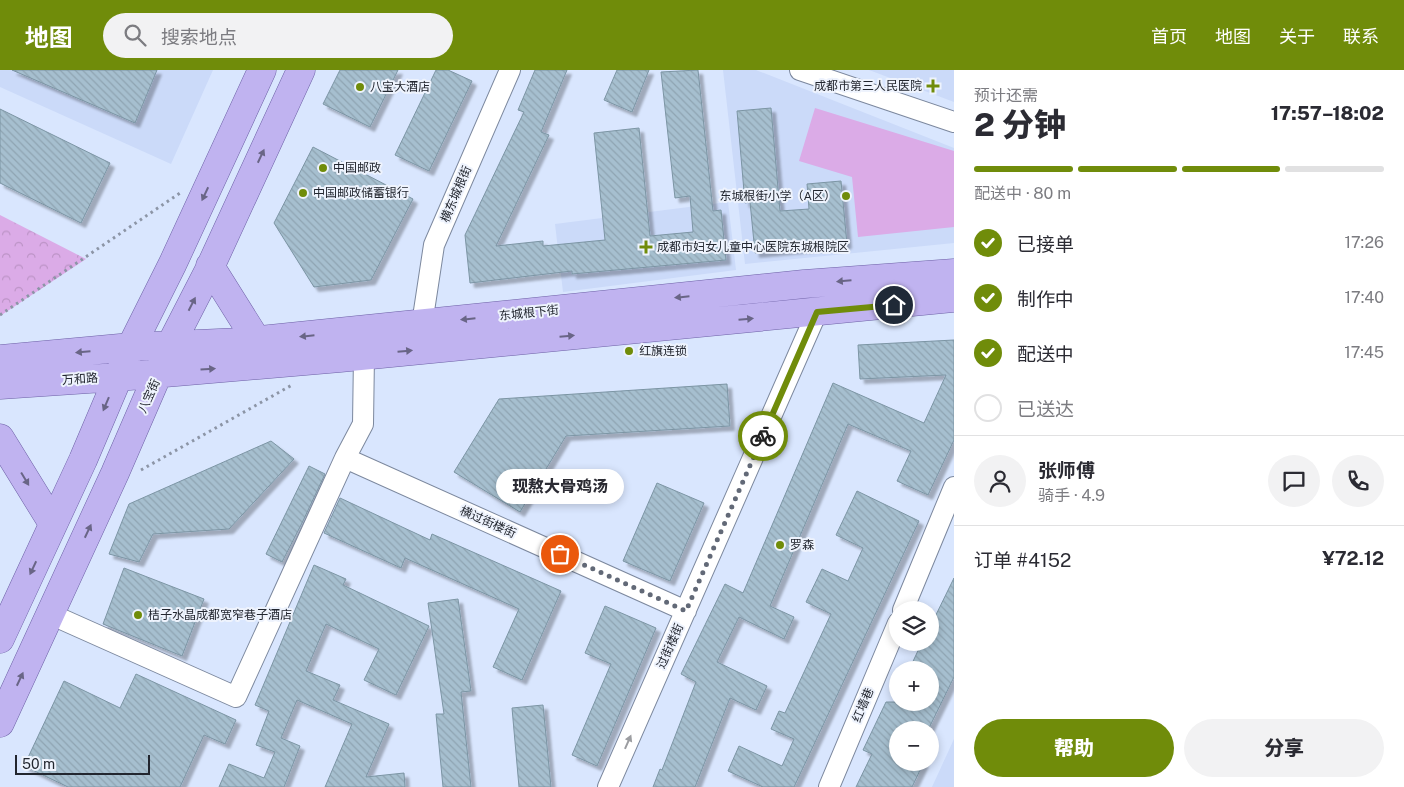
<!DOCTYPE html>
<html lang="zh">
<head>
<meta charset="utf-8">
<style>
	:root { --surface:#fff; --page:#f2f2f3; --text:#2b2b33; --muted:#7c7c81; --line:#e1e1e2; --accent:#708c0a }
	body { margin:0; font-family:"Public Sans","Noto Sans SC",sans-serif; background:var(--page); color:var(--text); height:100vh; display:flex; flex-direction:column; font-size:19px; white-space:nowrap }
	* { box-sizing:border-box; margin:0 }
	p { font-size:16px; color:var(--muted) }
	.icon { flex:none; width:28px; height:28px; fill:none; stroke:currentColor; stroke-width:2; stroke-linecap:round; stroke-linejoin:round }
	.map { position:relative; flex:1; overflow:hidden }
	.sheet { display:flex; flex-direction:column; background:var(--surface); width:450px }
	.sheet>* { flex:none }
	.controls { position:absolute; left:889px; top:531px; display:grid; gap:10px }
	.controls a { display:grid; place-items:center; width:50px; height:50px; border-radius:50%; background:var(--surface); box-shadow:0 2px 8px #0003; font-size:25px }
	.scale { position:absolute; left:15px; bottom:12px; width:135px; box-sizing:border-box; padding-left:5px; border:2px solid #22262f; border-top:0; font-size:14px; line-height:18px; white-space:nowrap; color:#22262f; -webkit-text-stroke:4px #eef3fd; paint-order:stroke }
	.pin { position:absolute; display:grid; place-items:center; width:42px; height:42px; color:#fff; margin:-21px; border:2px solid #fff; border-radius:50%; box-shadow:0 1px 5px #0007 }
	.courier { position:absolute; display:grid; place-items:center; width:50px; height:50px; margin:-25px; border:4px solid #708c0a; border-radius:50%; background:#fff; color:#222; box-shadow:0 1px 6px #0007 }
	.bubble { position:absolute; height:35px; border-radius:18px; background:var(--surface); box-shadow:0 2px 8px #0003; font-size:16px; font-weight:800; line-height:35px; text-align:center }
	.overview em { font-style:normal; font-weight:800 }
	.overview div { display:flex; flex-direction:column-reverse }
	.overview { display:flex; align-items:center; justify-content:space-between; height:85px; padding:0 20px }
	h1 { font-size:32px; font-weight:800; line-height:38px }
	.bar { display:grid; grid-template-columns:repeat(4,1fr); gap:8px 5px; align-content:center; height:60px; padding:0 20px }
	.bar i { height:6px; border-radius:4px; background:var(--line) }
	.bar .current { background:var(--accent) }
	.bar p { grid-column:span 4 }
	.line { display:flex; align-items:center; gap:12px; padding:0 20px; border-top:1px solid var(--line) }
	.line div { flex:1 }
	.round { display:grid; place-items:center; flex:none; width:52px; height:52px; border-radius:26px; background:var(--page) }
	ol { padding:0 20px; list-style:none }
	li { display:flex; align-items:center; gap:15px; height:55px }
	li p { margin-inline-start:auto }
	li .icon { padding:5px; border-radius:50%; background:var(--accent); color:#fff; stroke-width:4 }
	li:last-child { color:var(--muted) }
	li i { width:28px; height:28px; border:2px solid var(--line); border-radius:50% }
	.primary-button { display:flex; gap:10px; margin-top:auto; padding:10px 20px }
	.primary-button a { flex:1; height:58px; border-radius:30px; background:var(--accent); color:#fff; font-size:20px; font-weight:800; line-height:58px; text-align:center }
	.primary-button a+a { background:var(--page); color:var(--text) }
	header { display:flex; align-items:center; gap:30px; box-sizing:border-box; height:70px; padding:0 25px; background:var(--accent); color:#fff }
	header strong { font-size:24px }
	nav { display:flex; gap:28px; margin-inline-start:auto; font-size:18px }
	.search { width:350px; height:45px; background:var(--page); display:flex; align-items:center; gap:12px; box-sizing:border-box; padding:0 18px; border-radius:28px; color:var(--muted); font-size:19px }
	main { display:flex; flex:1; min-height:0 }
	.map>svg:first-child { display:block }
	.built { fill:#cbdaf9 }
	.grass { fill:#dbabe7 }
	.forest { fill:url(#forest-crowns) }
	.building { fill:url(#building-back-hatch); stroke:#7c95a4; filter:url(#shadow) }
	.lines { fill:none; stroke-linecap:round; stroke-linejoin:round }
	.minor-casing { stroke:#7c889e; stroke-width:22 }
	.primary-casing { stroke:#6d61a6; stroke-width:29 }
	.path { stroke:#8c95a6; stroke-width:3; stroke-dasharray:2.5 4; stroke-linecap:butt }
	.minor { stroke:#fff; stroke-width:20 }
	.primary { stroke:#c0b3f0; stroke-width:28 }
	.oneway { fill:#696586 }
	.oneway2 { fill:#9c9da1 }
	.done { stroke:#626977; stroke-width:5; stroke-dasharray:0 9 }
	.route { stroke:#708c0a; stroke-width:6 }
	.poi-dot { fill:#708c0a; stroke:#eef3fd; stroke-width:2 }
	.labels { text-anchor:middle; stroke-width:4; stroke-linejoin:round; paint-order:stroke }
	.poi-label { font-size:12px; fill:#22262f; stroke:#eef3fd; text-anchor:start }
	.street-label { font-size:12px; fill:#22262f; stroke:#eef3fd }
</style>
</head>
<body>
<header>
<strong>地图</strong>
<div class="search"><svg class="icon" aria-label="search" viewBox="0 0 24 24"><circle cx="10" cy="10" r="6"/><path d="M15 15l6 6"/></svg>搜索地点</div>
<nav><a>首页</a><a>地图</a><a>关于</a><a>联系</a></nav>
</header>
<main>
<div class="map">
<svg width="954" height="717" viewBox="0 0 954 717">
	<defs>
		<pattern id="forest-crowns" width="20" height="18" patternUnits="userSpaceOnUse" patternTransform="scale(1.25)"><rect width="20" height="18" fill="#dbabe7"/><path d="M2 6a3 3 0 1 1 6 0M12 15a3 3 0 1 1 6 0" fill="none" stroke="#bc93c6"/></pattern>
		<pattern id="building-back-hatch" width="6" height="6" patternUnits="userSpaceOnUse" patternTransform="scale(1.25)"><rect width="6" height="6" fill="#a6bfcf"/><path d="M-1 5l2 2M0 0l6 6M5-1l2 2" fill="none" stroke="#8fa4b2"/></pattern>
		<filter id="shadow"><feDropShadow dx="4.5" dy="4.5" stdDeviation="1" flood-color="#0004"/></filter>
	</defs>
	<rect width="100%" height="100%" fill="#d9e6fe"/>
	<path class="built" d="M0,0H213L171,94L0,17Z
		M723,0H756L954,78V173L745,194Z
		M869,0H954V32Z
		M728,132L736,200L563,222L555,154Z
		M954,669V717H932Z"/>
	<path class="grass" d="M815,38L954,81V157L858,167L852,107L799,91Z"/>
	<path class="forest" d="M0,145L86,189L0,246Z"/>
	<path class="building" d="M12,0H157L135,53Z
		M340,0H398L370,57L323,34Z
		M436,0H448L472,11L429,101L395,85Z
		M535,0H567L541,62L549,65L496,176L543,171V176L605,170L594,63L639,58L650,166L693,162L690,126L675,128L661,2L698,0L713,141L721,140L726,190L572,204V201L470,213L465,165L524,42L518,40Z
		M617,0H649L632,42L604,30Z
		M771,38L780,141L809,139L807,114L841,111L847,174L755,183L750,132L745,133L737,41Z
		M0,39L110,93L81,153L0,113Z
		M313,77L413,129L371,210L314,217L274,153Z
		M954,270V370L928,425L897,411L911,381L848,354L770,536L794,547L784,569L739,547L717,592L767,616L756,640L730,628L695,717H653L660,699L662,700L696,612L681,604L725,514L743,523L833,313L924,353L946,305L860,309L858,275Z
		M727,314L730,356L566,366L520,442L454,402L499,329Z
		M271,371L294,389L229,459L153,464L139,492L109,484L129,434Z
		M309,396L325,404L302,453L282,492L266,484Z
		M657,413L704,433L670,511L623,491Z
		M857,421L919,451L794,717H763L728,701L739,676L782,696L794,669L771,659L779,641L785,643L831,544L806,532L822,499L848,511L863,478L836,465Z
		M340,428L430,470L432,464L561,521L522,610L493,597L519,539L405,488L401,498L324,463Z
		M314,495L346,509L343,515L429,556L396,625L364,610L379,579L326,554L306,601L340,615L333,630L389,654L366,707L404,703L405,717H325L352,654L297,630L281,668L300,676L284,717H219L229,694L264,708L275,682L256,675L269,641L255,635Z
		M124,498L204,529L182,586L103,554Z
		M954,508V607L928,660H898V692H924L912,717H856L872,684L863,680L886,632H930V600H909L922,572H930V557Z
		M458,529L471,621L461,622L471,717H443L436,644H444L428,533Z
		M605,536L656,558L597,696L572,685L611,594L585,583Z
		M136,604L236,650L225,674L204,665L180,717H68L24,696L64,611L120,638Z
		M543,635L551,717H519L512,638Z"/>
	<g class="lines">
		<g class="minor-casing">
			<path id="minor" d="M800,0L954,52
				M422,254L434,175L510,0
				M345,388L686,541
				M903,540L954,417
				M50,544L236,627L345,388L363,354L364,285
				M608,717L817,242
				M829,717L898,553"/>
		</g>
		<g class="primary-casing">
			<path id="primary" d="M210,196L257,271
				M0,289L131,277L241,272L804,214L954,203
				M0,315L118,307L340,288L954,228
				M0,368L53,454
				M0,569L83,390L131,277L173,193L262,0
				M0,653L115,403L170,276L207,204L301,0"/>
		</g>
		<path class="path" d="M0,245L180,123
			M141,400L292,315"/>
		<use href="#minor" class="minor"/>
		<use href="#primary" class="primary"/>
	</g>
	<defs><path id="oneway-solid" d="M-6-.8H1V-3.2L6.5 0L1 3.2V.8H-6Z" transform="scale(1.25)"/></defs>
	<g class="oneway">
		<use href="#oneway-solid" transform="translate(261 86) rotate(-65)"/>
		<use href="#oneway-solid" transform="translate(205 124) rotate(115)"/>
		<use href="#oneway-solid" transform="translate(844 211) rotate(175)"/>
		<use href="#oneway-solid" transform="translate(682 227) rotate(174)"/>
		<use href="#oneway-solid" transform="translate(192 234) rotate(-63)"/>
		<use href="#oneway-solid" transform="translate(468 249) rotate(174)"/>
		<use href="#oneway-solid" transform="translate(746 249) rotate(-5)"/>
		<use href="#oneway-solid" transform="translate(307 266) rotate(174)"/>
		<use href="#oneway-solid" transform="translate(567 266) rotate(-5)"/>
		<use href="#oneway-solid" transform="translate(405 281) rotate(-5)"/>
		<use href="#oneway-solid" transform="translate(83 282) rotate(175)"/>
		<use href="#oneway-solid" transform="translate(208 299) rotate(-4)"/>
		<use href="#oneway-solid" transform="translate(106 334) rotate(113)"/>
		<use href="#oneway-solid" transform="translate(25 409) rotate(59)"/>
		<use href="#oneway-solid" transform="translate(88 461) rotate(-65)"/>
		<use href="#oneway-solid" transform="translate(33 498) rotate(115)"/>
		<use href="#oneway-solid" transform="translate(20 609) rotate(-65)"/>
	</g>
	<use class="oneway2" href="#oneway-solid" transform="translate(628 672) rotate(-66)"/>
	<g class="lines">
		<path class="done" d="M560,484L686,541L763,366"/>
		<path class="route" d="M763,366L817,242L894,235"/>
	</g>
	<g class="poi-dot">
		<path d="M930.5 8.5h5v5h5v5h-5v5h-5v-5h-5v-5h5z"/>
		<circle cx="360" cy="17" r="5"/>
		<circle cx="323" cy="98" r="5"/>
		<circle cx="303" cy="123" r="5"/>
		<circle cx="846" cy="126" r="5"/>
		<path d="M643.5 169.5h5v5h5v5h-5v5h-5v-5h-5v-5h5z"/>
		<circle cx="629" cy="281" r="5"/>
		<circle cx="780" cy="475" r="5"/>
		<circle cx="138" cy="545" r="5"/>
	</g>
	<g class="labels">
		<g class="poi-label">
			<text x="922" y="20" text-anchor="end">成都市第三人民医院</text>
			<text x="370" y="21">八宝大酒店</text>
			<text x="333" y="102">中国邮政</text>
			<text x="313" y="127">中国邮政储蓄银行</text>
			<text x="836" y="130" text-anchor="end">东城根街小学（A区）</text>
			<text x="657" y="181">成都市妇女儿童中心医院东城根院区</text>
			<text x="639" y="285">红旗连锁</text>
			<text x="790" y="479">罗森</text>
			<text x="148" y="549">桔子水晶成都宽窄巷子酒店</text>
		</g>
		<g class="street-label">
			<text transform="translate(456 124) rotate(-67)" y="4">横东城根街</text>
			<text transform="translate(529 243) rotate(-6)" y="4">东城根下街</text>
			<text transform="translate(80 309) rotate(-4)" y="4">万和路</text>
			<text transform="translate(149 326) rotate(-66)" y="4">八宝街</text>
			<text transform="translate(488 452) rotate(24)" y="4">横过街楼街</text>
			<text transform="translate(670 576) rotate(-66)" y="4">过街楼街</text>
			<text transform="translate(863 635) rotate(-67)" y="4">红墙巷</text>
		</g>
	</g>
</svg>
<div class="controls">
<a><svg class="icon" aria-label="layers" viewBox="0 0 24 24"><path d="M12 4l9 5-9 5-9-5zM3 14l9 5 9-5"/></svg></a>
<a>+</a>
<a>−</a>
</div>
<div class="scale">50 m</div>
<div class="pin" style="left:560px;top:484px;background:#ea580c"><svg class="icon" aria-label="bag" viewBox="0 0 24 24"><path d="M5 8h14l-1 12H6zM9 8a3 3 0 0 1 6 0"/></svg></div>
<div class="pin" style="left:894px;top:235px;background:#1f2937"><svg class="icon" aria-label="home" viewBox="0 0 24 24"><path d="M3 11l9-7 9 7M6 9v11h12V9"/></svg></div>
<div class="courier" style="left:763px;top:366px"><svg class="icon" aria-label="bike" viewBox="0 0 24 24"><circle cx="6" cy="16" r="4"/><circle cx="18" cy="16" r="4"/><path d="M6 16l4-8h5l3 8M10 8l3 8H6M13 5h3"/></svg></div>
<div class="bubble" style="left:496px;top:399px;width:128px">现熬大骨鸡汤</div>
</div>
<section class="sheet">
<div class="overview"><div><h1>2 分钟</h1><p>预计还需</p></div><em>17:57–18:02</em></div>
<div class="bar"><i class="current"></i><i class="current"></i><i class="current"></i><i></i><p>配送中 · 80 m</p></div>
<ol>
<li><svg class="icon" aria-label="check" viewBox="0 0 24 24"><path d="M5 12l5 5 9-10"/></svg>已接单<p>17:26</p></li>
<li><svg class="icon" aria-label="check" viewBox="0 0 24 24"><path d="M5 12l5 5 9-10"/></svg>制作中<p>17:40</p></li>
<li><svg class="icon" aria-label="check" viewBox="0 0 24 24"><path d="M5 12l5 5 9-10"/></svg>配送中<p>17:45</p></li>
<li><i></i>已送达</li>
</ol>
<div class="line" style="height:90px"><a class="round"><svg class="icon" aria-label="person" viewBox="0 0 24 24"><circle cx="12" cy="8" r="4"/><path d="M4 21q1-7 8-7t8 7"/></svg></a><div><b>张师傅</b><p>骑手 · 4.9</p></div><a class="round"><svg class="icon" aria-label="chat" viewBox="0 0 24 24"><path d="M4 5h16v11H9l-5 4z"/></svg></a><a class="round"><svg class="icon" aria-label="phone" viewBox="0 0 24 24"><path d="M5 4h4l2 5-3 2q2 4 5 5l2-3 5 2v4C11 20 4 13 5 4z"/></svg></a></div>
<div class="line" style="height:65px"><div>订单 #4152</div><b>¥72.12</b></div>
<div class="primary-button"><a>帮助</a><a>分享</a></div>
</section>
</main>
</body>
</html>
